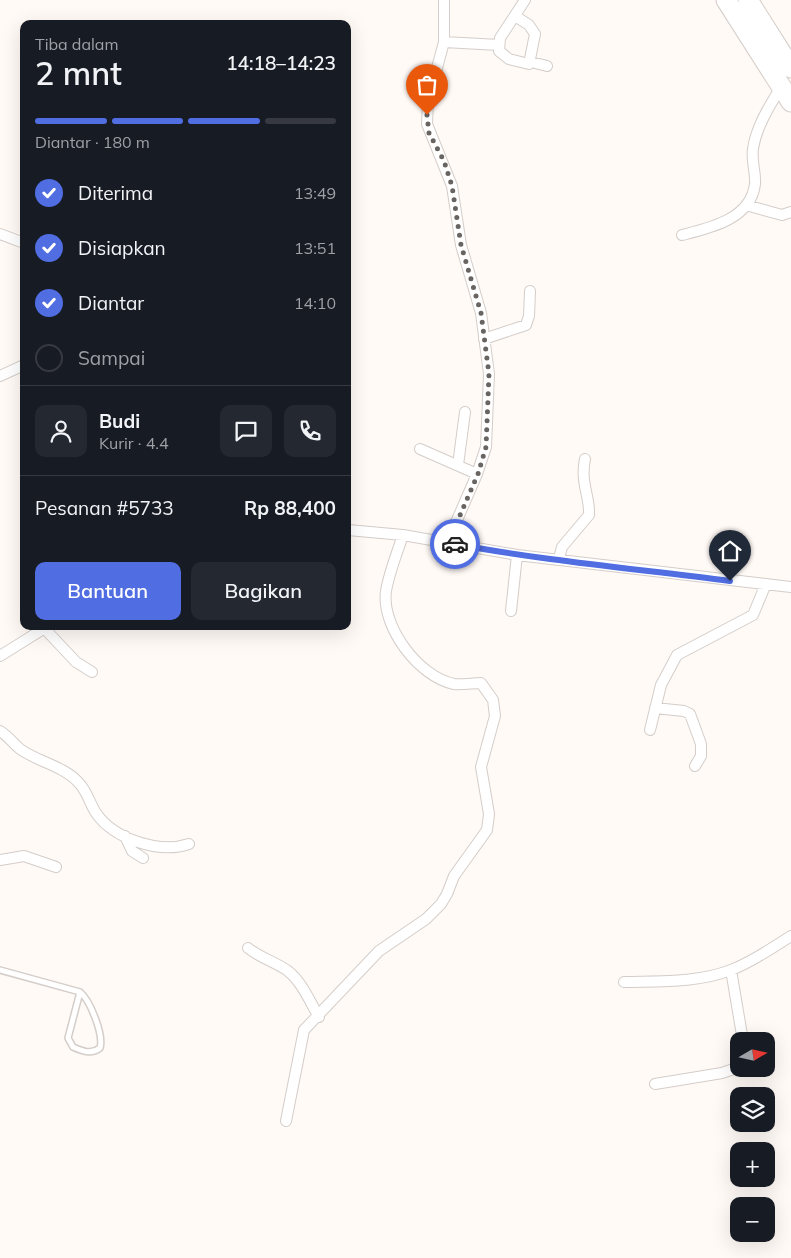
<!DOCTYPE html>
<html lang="id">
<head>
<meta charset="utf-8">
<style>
	:root { --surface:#171b24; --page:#242831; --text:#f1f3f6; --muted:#9ea1a6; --line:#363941; --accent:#506de2 }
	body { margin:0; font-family:Mulish,sans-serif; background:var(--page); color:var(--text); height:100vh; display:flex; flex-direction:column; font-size:19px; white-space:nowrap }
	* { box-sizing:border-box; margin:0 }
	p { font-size:16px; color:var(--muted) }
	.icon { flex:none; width:28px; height:28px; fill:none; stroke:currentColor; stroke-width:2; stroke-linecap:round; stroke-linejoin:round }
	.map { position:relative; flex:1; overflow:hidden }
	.sheet { position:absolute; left:20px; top:20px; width:331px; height:610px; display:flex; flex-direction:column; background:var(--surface); border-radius:10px; box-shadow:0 5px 20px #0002 }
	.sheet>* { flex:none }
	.needle { width:32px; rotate:81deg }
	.fabs { position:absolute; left:730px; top:1032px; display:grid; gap:10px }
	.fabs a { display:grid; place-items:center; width:45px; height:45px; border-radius:10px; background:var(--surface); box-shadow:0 5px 20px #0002; font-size:25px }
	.pin { position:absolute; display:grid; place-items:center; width:42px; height:42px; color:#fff; margin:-51px -21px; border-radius:50% 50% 50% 0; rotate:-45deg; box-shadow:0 0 5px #0007 }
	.pin .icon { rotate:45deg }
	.courier { position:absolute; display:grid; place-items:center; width:50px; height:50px; margin:-25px; border:4px solid #506de2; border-radius:50%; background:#fff; color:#222; box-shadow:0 1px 6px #0007 }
	.overview em { font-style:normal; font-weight:600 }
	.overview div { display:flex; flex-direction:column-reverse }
	.overview { display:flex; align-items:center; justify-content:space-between; height:85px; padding:0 15px }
	h1 { font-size:32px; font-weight:600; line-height:38px }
	.bar { display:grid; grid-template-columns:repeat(4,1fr); gap:8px 5px; align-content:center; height:60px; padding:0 15px }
	.bar i { height:6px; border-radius:4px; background:var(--line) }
	.bar .on { background:var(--accent) }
	.bar p { grid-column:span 4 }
	.line { display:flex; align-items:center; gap:12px; padding:0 15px; border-top:1px solid var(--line) }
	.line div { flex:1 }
	.round { display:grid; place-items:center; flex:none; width:52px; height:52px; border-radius:10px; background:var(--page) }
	ol { padding:0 15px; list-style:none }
	li { display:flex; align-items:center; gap:15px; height:55px }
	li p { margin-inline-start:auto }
	li .icon { padding:5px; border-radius:50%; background:var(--accent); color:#fff; stroke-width:4 }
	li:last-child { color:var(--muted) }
	li i { width:28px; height:28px; border:2px solid var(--line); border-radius:50% }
	.action { display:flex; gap:10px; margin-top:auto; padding:10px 15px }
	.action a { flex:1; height:58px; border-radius:10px; background:var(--accent); color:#fff; font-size:20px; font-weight:600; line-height:58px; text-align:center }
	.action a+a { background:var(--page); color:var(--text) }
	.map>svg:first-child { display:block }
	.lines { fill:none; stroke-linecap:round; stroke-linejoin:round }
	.lane-casing { stroke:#d4cdc9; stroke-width:8 }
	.street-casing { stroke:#d4cdc9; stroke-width:12 }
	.highway-casing { stroke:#d4cdc9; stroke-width:21 }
	.lane { stroke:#fff; stroke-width:5 }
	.street { stroke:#fff; stroke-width:10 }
	.highway { stroke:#fff; stroke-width:19 }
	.done { stroke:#686462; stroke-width:5; stroke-dasharray:0 9 }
	.route { stroke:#506de2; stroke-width:6 }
</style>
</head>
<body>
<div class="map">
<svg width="791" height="1258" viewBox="0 0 791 1258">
	<rect width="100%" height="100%" fill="#fffaf6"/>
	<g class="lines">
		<g class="lane-casing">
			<path id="lane" d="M0,970L80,992C90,1000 104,1035 100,1048C91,1055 82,1051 73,1047L68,1038L80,992"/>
		</g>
		<g class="street-casing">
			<path id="street" d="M444,0V42L428,101L427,124L452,186L461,245L481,313L489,374L486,447L477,474L447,543
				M515,16L529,25L535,34L529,64L509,59L499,51L500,38L525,0
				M444,42L499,45
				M531,62L547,66
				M746,205L782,215L791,212
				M0,234L24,243
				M682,235C710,228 751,219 755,184C756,172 751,161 753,149C756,127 770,105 781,87
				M484,339L526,325L529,316L530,291
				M0,376L24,365
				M420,449L477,474
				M458,465L465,412
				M348,530L403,535L517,555L791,587
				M559,558L562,547L589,515C590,496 580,483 585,459
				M511,611L517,555
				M44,628L76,662L92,672
				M0,656L48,626
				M655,708L684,711L690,714L701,744V756L695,766
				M650,730L661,685L677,655L753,615L765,586
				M0,731C8,736 13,743 20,749C38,762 64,766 79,783C87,791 90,804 96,813C114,839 159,854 189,844
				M125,836L132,851L143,858
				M0,860L24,856L56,867
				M248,948C260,958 276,962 288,971C302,982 310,1002 319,1017
				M731,970L743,1041
				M624,982C660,981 697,983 731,970C752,962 772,948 791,936
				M655,1084L722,1073L739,1067
				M286,1121L304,1030L379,951L426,919L441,904L447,894L454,876L487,830L489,814L481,767L495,716L493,700L481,683C473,683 462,685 454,684C419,677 381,627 386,591C389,573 397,553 403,535"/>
		</g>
		<g class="highway-casing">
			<path id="highway" d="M726,0L791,102
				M748,0L791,68"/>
		</g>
		<use href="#lane" class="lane"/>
		<use href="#street" class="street"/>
		<use href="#highway" class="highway"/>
	</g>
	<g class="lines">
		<path class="done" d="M427,115L429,133L444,161L452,186L461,245L481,313L489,374L486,447L478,474L448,543L455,544"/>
		<path class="route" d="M455,544C546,561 638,569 730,581"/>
	</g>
</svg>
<div class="fabs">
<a><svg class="needle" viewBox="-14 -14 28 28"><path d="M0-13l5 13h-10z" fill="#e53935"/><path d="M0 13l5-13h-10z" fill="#9ea1a6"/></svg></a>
<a><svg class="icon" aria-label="layers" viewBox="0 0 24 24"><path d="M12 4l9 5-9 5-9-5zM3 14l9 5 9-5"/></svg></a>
<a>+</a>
<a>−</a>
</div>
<div class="pin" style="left:427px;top:115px;background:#ea580c"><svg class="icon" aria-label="bag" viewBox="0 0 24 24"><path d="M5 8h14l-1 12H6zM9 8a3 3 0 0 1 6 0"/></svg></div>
<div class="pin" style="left:730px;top:581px;background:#1f2937"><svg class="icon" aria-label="home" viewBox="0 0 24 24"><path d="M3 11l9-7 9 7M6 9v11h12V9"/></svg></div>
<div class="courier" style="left:455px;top:544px"><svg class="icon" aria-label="car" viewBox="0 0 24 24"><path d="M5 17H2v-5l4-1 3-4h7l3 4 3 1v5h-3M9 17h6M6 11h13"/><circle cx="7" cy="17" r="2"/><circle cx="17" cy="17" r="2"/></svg></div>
<section class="sheet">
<div class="overview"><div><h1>2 mnt</h1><p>Tiba dalam</p></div><em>14:18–14:23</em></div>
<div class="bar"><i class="on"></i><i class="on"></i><i class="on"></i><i></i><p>Diantar · 180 m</p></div>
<ol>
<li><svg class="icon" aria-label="check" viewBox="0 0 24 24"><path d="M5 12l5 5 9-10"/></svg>Diterima<p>13:49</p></li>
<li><svg class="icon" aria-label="check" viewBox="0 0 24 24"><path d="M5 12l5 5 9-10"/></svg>Disiapkan<p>13:51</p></li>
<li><svg class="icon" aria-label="check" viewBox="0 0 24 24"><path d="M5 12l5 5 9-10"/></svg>Diantar<p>14:10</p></li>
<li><i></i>Sampai</li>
</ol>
<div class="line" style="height:90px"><a class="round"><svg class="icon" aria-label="person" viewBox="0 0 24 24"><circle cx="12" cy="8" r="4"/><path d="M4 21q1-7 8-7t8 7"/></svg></a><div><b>Budi</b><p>Kurir · 4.4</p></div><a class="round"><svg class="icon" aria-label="chat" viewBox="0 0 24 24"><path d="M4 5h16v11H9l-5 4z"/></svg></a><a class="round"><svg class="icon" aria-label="phone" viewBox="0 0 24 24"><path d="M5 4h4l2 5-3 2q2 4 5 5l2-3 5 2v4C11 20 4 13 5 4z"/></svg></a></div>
<div class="line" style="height:65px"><div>Pesanan #5733</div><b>Rp 88,400</b></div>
<div class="action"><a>Bantuan</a><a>Bagikan</a></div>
</section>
</div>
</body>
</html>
